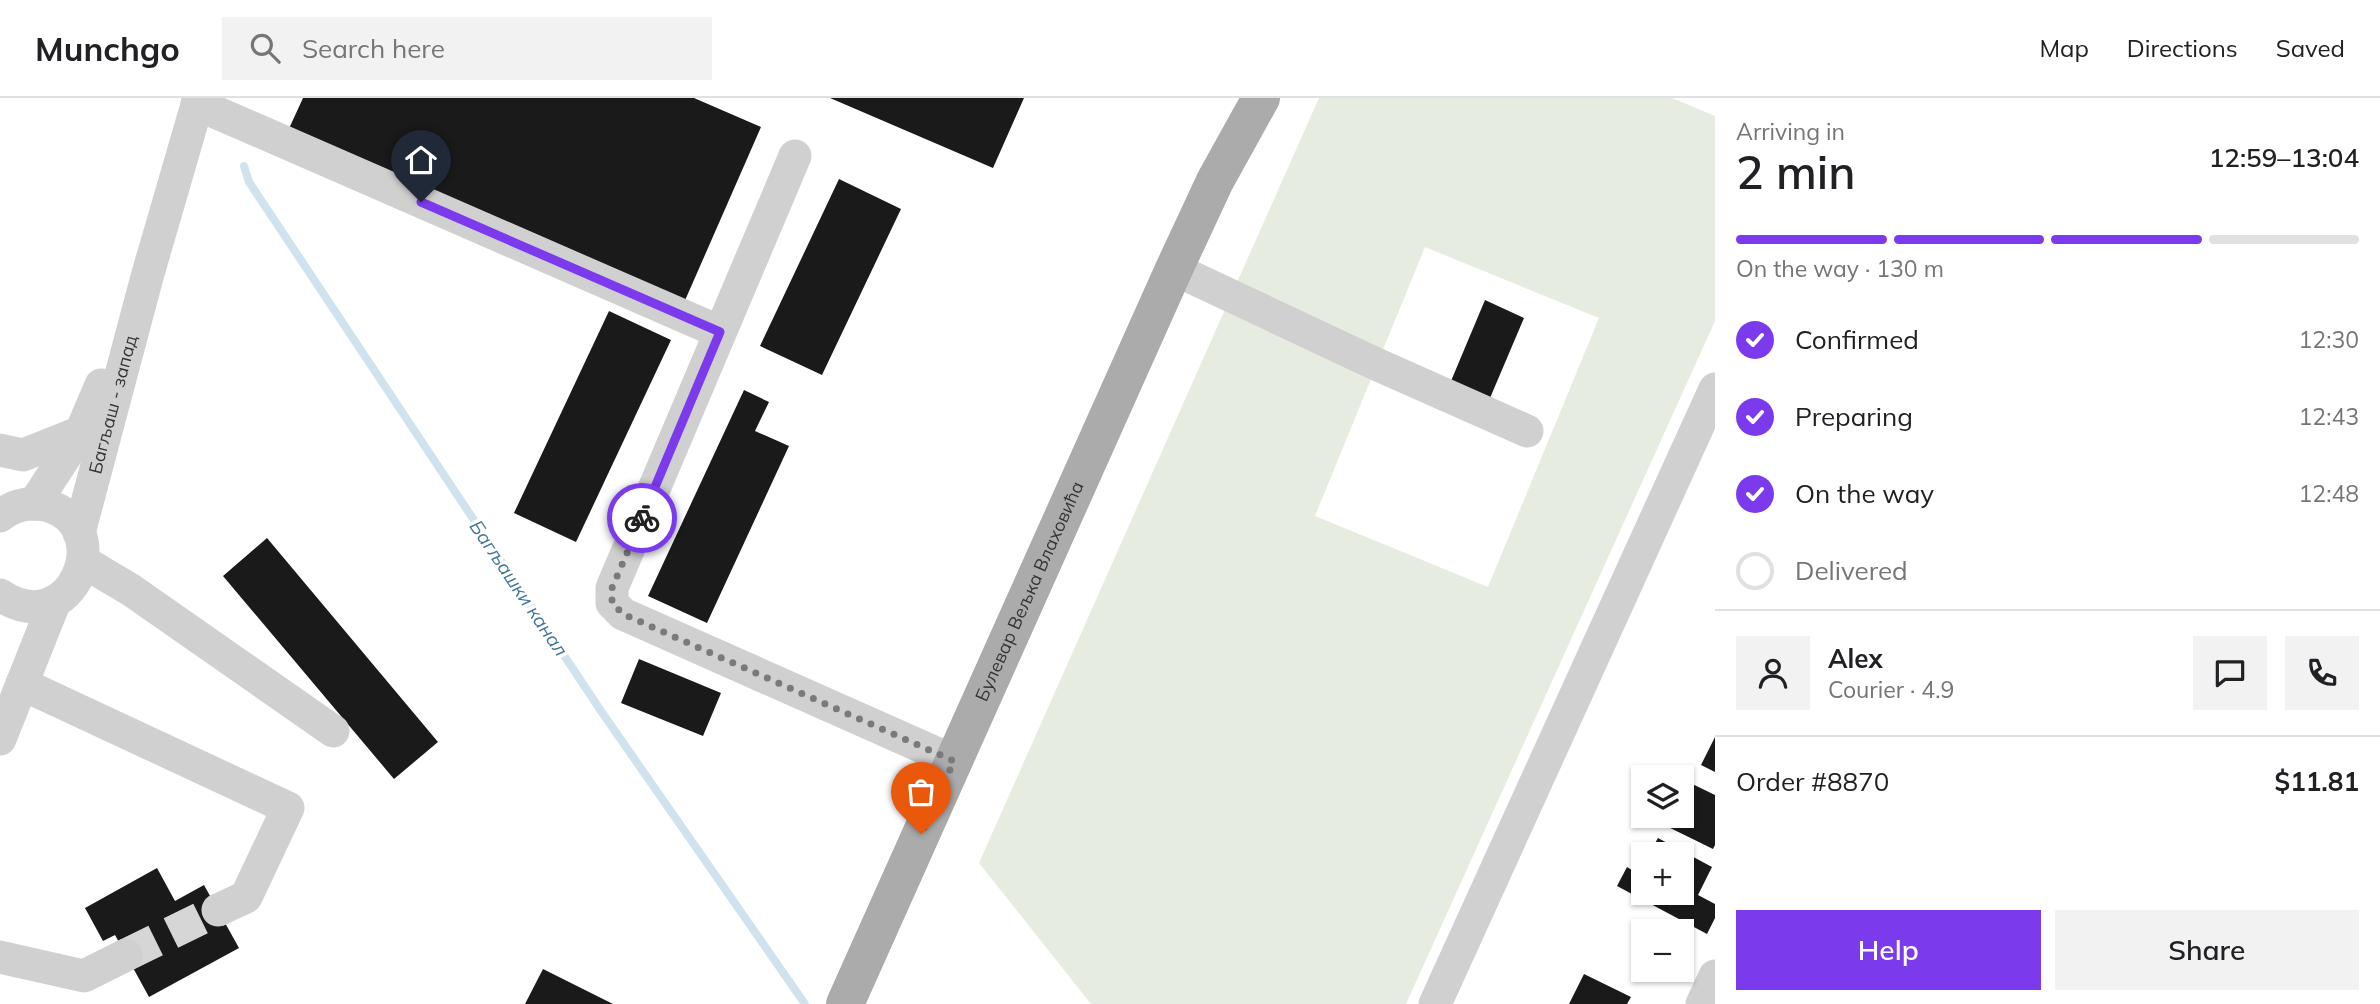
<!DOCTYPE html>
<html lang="en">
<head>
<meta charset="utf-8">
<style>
	:root { --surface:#fff; --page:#f2f2f2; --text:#202124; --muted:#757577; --line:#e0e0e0; --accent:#7c3aed }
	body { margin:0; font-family:Mulish,sans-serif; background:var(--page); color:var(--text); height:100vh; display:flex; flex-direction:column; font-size:26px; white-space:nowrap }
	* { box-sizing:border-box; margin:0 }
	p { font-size:23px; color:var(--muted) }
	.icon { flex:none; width:38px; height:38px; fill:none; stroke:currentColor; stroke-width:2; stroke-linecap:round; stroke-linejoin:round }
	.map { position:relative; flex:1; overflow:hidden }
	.panel { display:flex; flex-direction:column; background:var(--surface); width:665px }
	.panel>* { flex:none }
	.controls { position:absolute; left:1631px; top:667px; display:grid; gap:14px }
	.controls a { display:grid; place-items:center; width:63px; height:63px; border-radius:0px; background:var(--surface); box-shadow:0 2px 5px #0004; font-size:35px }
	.pin { position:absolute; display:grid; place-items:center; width:60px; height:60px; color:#fff; margin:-72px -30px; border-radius:50% 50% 50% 0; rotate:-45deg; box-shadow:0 0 7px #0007 }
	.pin .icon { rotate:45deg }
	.courier { position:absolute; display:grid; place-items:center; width:70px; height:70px; margin:-35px; border:5px solid #7c3aed; border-radius:50%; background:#fff; color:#222; box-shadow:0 2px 9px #0007 }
	.overview em { font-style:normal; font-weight:600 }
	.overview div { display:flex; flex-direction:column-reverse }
	.overview { display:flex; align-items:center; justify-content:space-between; height:119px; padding:0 21px }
	h1 { font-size:46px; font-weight:600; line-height:52px }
	.bar { display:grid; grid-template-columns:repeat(4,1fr); gap:10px 7px; align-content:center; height:84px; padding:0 21px }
	.bar i { height:9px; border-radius:5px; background:var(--line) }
	.bar .on { background:var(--accent) }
	.bar p { grid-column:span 4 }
	.line { display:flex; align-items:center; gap:18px; padding:0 21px; border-top:2px solid var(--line) }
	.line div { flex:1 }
	.round { display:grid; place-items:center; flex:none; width:74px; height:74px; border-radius:0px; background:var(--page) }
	ol { padding:0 21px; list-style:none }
	li { display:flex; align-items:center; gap:21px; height:77px }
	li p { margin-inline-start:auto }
	li .icon { padding:7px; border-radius:50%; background:var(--accent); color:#fff; stroke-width:4 }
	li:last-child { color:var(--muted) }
	li i { width:38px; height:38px; border:4px solid var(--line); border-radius:50% }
	.cta { display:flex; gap:14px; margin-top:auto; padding:14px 21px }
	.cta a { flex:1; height:80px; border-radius:0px; background:var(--accent); color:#fff; font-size:28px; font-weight:600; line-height:80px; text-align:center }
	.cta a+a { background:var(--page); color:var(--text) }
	header { display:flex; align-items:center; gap:42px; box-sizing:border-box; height:98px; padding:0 35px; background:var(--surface); border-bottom:2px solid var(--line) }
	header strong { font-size:33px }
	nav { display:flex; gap:38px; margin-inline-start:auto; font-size:24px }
	.search { width:490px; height:63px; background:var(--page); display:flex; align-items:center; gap:18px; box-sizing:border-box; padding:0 24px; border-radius:0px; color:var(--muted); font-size:26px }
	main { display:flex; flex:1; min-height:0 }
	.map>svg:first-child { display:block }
	.green { fill:#e6ecdf; fill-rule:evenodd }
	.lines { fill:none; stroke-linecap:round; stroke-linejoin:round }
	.stream { stroke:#cfe2ee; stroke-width:8 }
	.building { fill:#1a1a1a }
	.minor-tunnel { stroke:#d6d6d6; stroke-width:33; stroke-dasharray:33 17; stroke-linecap:butt }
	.minor { stroke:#d0d0d0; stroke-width:33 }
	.major { stroke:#ababab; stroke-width:38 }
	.done { stroke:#7a7a7a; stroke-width:7; stroke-dasharray:0 12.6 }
	.route { stroke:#7c3aed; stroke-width:9 }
	.labels { text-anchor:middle; stroke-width:7; stroke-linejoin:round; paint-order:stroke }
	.street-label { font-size:18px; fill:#333; stroke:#fff }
	.water-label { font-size:19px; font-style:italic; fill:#3f7597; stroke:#fff }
</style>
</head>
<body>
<header>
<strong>Munchgo</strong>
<div class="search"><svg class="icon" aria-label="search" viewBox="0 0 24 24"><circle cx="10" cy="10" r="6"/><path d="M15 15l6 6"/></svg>Search here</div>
<nav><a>Map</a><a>Directions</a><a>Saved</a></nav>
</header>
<main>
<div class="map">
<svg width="1715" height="906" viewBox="0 0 1715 906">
	<rect width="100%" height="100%" fill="#fff"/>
	<path class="green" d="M1319,0H1672L1715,18V223L1406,906H1091L979,765ZM1425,149L1599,220L1488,489L1315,418Z"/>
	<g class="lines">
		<path class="stream" d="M244,68L249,84L601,613L805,906"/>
	</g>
	<path class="building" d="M303,0H694L761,29L683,207L287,35Z
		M830,0H1024L993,70Z
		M839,81L901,111L822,277L760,248Z
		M1485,202L1524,220L1490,300L1451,283Z
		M609,213L671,242L576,444L514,415Z
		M744,292L769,304L755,333L789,348L707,525L648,498Z
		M267,440L438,644L394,681L223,478Z
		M639,561L721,595L703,638L621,605Z
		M1715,639V674L1701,667Z
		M1682,681L1715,697V747L1713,751L1656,723L1659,718H1682Z
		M1658,740L1712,769L1698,797L1715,806V820L1707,836L1617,788L1627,769L1638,776L1643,767V794H1682V756H1649Z
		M157,770L175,803L204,787L239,850L149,899L115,837L103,843L85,810Z
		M543,871L613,906H525Z
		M1584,876L1631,899L1627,906H1569Z"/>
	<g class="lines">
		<path class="minor-tunnel" d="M126,857L218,812"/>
		<g class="minor">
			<path d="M197,6L720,234"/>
			<path d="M795,58L612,490V505L623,516L954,663"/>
			<path d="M1174,171L1376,266L1527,333"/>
			<path d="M0,352L23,357L81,334"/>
			<path d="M34,406L81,334L101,287"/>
			<path d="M0,418C13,407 29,404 45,407C120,425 73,546 0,497"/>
			<path id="s1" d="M79,435L147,179L199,0"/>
			<path d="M84,464L131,492L333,633"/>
			<path d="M22,586L288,710L246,799L218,812"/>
			<path d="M0,641L55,503"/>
			<path d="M0,859L84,878L126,857"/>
			<path d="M1435,906L1715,291"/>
			<path d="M1702,906L1715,878"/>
		</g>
		<path class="major" id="s2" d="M845,906L1174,171L1215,83L1261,0"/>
	</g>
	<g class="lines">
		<path class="done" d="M642,420L612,490V505L623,516L954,663L921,736"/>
		<path class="route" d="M421,104L720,234L642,420"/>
	</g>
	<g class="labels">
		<g class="street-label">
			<text dy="6" stroke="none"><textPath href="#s1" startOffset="133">Багљаш - запад</textPath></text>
			<text dy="6" stroke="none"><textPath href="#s2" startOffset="452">Булевар Вељка Влаховића</textPath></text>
		</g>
		<g class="water-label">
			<text transform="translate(519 490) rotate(56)" y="7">Багљашки канал</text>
		</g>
	</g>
</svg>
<div class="controls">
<a><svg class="icon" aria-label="layers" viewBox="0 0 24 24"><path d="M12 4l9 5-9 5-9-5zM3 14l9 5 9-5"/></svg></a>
<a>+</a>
<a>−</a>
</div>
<div class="pin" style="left:921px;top:736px;background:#ea580c"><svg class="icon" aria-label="bag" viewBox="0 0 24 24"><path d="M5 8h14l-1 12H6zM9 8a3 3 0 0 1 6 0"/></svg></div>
<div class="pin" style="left:421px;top:104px;background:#1f2937"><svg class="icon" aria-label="home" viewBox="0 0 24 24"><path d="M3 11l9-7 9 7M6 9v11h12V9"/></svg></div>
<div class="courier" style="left:642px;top:420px"><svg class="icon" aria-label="bike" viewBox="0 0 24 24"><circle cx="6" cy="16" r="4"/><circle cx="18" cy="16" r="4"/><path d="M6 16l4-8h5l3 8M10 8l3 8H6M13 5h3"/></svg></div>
</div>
<section class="panel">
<div class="overview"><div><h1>2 min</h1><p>Arriving in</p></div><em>12:59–13:04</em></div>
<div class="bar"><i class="on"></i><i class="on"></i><i class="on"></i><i></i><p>On the way · 130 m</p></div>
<ol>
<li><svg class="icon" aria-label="check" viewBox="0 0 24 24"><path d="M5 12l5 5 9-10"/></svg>Confirmed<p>12:30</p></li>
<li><svg class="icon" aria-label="check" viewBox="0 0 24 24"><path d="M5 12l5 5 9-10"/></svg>Preparing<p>12:43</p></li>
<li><svg class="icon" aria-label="check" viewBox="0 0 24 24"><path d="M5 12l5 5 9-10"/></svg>On the way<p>12:48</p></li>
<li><i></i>Delivered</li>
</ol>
<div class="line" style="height:126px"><a class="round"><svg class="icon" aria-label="person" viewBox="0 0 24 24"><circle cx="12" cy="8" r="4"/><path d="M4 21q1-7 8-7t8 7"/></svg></a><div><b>Alex</b><p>Courier · 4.9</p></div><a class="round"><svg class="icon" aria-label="chat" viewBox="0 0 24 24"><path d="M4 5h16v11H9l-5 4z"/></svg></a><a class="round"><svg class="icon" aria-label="phone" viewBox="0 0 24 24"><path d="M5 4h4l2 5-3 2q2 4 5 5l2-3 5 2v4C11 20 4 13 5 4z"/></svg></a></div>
<div class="line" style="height:91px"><div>Order #8870</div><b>$11.81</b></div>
<div class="cta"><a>Help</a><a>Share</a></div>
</section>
</main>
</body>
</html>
